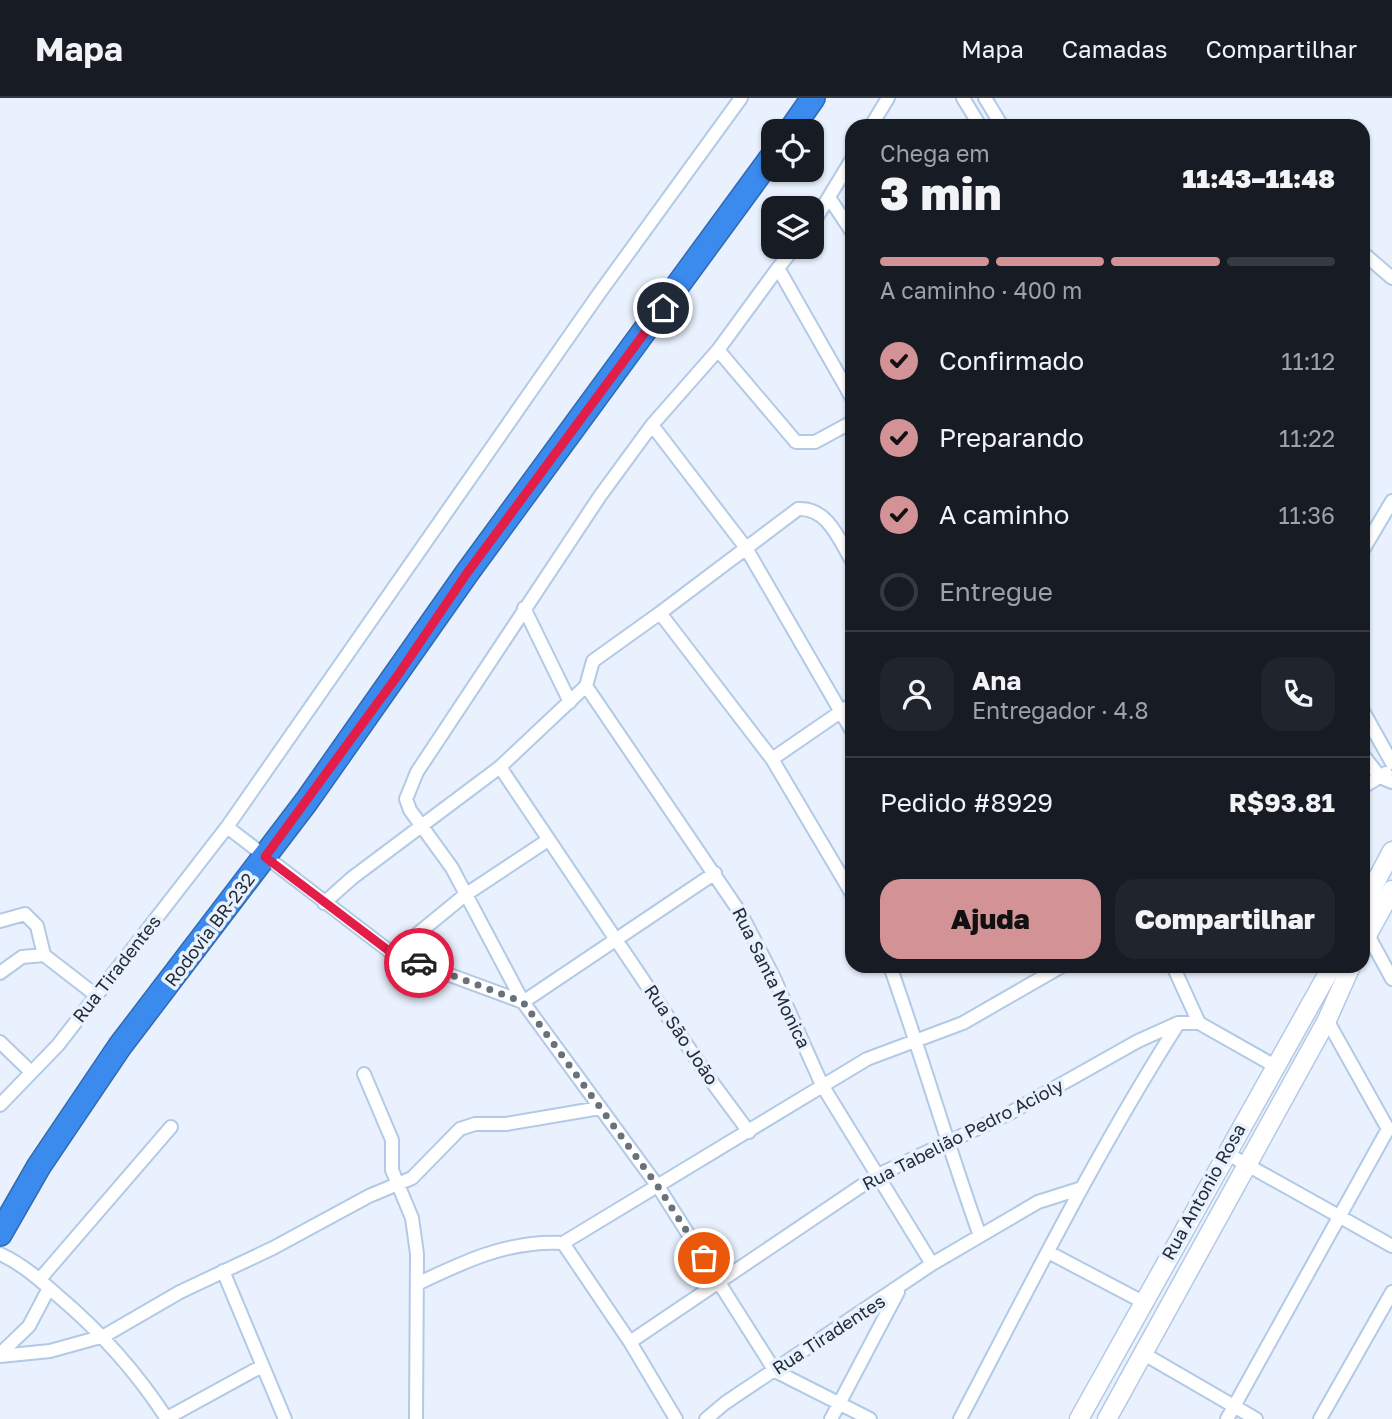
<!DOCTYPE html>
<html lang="pt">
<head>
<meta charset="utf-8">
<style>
	:root { --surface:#171b24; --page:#20242c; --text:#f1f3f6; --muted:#9ea1a6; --line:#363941; --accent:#d39295 }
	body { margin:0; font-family:"Golos Text",sans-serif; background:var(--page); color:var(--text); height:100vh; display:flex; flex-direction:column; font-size:26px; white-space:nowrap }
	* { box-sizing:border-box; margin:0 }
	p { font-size:23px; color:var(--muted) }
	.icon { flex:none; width:38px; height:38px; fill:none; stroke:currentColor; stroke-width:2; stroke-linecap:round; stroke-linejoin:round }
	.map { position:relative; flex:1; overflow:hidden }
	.details { position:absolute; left:845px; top:21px; width:525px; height:854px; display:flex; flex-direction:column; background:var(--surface); border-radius:21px; box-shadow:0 2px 5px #0004 }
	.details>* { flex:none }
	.tools { position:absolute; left:761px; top:21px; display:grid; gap:14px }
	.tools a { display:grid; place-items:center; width:63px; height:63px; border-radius:14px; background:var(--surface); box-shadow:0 2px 5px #0004; font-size:35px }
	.pin { position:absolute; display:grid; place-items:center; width:60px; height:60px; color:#fff; margin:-30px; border:4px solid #fff; border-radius:50%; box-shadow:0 2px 7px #0007 }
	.courier { position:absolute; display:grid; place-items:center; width:70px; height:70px; margin:-35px; border:5px solid #e11d48; border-radius:50%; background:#fff; color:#222; box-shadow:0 2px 9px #0007 }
	.overview em { font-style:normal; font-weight:800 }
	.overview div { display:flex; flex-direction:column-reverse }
	.overview { display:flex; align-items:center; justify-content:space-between; height:119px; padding:0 35px }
	h1 { font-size:46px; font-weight:800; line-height:52px }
	.bar { display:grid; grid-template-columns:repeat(4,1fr); gap:10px 7px; align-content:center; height:84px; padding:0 35px }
	.bar i { height:9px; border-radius:5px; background:var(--line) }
	.bar .active { background:var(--accent) }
	.bar p { grid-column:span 4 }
	.line { display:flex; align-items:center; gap:18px; padding:0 35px; border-top:2px solid var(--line) }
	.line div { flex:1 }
	.round { display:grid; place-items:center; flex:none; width:74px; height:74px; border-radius:21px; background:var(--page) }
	ol { padding:0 35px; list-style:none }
	li { display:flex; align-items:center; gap:21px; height:77px }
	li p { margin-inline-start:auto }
	li .icon { padding:7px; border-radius:50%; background:var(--accent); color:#111; stroke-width:4 }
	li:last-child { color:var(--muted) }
	li i { width:38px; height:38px; border:4px solid var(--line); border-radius:50% }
	.action { display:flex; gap:14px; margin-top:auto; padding:14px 35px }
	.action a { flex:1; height:80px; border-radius:21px; background:var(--accent); color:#111; font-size:28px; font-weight:800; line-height:80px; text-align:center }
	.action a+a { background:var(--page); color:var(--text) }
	header { display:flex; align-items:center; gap:42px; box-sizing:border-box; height:98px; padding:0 35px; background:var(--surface); border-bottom:2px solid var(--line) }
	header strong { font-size:33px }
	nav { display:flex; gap:38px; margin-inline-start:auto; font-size:24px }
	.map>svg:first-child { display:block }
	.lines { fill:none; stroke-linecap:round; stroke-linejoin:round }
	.street-casing { stroke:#b3c9e6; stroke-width:16 }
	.secondary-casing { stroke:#b3c9e6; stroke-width:21 }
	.highway-casing { stroke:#3369ae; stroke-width:26 }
	.street { stroke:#fff; stroke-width:12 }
	.secondary { stroke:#fff; stroke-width:18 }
	.highway { stroke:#3b8aee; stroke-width:23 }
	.done { stroke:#68717c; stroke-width:7; stroke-dasharray:0 12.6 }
	.route { stroke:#e11d48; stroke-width:9 }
	.labels { text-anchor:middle; stroke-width:7; stroke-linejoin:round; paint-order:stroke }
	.street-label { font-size:18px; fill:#232c37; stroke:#e8f1fd }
</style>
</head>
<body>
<header>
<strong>Mapa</strong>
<nav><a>Mapa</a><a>Camadas</a><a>Compartilhar</a></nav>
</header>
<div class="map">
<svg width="1392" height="1321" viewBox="0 0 1392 1321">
	<rect width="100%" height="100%" fill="#e8f1fd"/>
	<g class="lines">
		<g class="street-casing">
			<path id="street" d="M963,0L980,28
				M985,0L1002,28
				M871,28L888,0
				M830,101L852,134
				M812,127L852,61
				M795,149L778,170L852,300
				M1363,155L1392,180
				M778,170L718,252L652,327L600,398L417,674L406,701L410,712L452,770L523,904L659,1090L775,1273L870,1321
				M718,252L796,344H815L852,324
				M652,327L746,450L852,633
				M1363,452L1392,403
				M524,510L570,604
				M660,515L798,411C827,409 839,441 852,463
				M586,588L741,816L774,880L822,987L932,1166
				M1363,613L1392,665
				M1363,657L1380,679L1392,684
				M772,661L852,606
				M500,669L709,980L749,1034
				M1363,689L1386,675
				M227,729L393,856L523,904
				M324,805L352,780L500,669L586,588L593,563L660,515L772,661L852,796
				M0,823L25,816L37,828L44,857L97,898
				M1368,837L1392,881
				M393,856L465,797L548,742
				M890,868C922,958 948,1049 980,1138
				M1173,868L1199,925
				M0,875L22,859L44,857
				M523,904L715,775
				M0,944L31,974
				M364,976L392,1042V1072L412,1120L417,1156L416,1321
				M0,1007L58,947L227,729L598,197L741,0
				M1226,1055L1392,1148
				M563,1145L867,961L963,925L1062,868
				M563,1145L630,1244L676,1321
				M1050,1155L1143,1204
				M0,1156C22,1166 39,1181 57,1197C101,1234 136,1273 167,1321
				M223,1173L285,1321
				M40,1181L171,1029
				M417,1186C465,1163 509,1142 563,1145
				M630,1244L876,1078L1010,1015L1138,943L1178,925H1199L1275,968
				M0,1256L29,1228L49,1190
				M1144,1256L1256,1321
				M0,1258L50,1253L104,1238L180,1194L273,1150L369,1098L412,1080L460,1031L475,1026H506L600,1010
				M167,1320L262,1268
				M706,1321L725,1305L932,1166L1038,1104L1079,1091
				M831,1321L898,1194
				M960,1321C1030,1188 1097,1053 1178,926
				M1227,1321L1388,1031L1327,922
				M1320,1321L1392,1194"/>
		</g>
		<g class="secondary-casing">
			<path id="secondary" d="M1363,808L1392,753
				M1363,845L1392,792
				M1079,1321L1332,868
				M1107,1321L1327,922L1351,868"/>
		</g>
		<g class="highway-casing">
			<path id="highway" d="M790,33L813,0
				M0,1136L39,1068L120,948L306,704L467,475L774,56"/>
		</g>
		<use href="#street" class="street"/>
		<use href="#secondary" class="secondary"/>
		<use href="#highway" class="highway"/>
	</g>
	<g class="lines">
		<path class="done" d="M419,865L523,904L659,1090L704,1160"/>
		<path class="route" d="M419,865L393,856L265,759L398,577L467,475L663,210"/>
	</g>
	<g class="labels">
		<g class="street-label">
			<text transform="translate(210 832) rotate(-53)" y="6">Rodovia BR-232</text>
			<text transform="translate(117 871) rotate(-52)" y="6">Rua Tiradentes</text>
			<text transform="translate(771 880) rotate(64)" y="6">Rua Santa Monica</text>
			<text transform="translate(681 937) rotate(56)" y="6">Rua São João</text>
			<text transform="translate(963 1037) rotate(-27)" y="6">Rua Tabelião Pedro Acioly</text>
			<text transform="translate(1204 1094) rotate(-61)" y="6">Rua Antonio Rosa</text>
			<text transform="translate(829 1237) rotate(-33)" y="6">Rua Tiradentes</text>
		</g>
	</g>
</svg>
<div class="tools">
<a><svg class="icon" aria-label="locate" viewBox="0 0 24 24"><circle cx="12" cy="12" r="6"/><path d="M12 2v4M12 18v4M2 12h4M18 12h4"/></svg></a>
<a><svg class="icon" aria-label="layers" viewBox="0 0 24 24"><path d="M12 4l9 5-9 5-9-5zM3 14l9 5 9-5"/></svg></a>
</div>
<div class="pin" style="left:704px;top:1160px;background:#ea580c"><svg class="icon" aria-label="bag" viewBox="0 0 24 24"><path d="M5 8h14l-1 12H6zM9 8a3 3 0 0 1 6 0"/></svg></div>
<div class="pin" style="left:663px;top:210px;background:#1f2937"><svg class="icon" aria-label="home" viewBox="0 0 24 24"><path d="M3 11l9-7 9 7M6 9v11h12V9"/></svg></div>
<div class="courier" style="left:419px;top:865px"><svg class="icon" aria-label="car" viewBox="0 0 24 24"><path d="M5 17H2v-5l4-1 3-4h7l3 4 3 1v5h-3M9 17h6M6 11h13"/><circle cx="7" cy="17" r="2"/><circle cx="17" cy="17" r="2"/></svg></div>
<section class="details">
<div class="overview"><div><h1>3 min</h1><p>Chega em</p></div><em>11:43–11:48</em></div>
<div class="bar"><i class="active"></i><i class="active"></i><i class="active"></i><i></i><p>A caminho · 400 m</p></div>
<ol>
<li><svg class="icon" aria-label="check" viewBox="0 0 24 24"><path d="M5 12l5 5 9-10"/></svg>Confirmado<p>11:12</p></li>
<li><svg class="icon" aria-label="check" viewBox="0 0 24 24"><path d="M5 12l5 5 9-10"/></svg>Preparando<p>11:22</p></li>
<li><svg class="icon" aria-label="check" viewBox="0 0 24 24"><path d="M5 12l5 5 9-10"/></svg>A caminho<p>11:36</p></li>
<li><i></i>Entregue</li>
</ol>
<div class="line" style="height:126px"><a class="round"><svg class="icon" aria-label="person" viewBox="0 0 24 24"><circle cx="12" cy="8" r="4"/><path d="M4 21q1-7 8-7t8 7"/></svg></a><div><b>Ana</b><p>Entregador · 4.8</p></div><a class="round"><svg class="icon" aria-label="phone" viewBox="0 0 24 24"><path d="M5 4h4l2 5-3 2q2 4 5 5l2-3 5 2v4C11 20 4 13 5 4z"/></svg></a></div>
<div class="line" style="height:91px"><div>Pedido #8929</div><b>R$93.81</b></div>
<div class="action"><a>Ajuda</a><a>Compartilhar</a></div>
</section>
</div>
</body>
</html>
